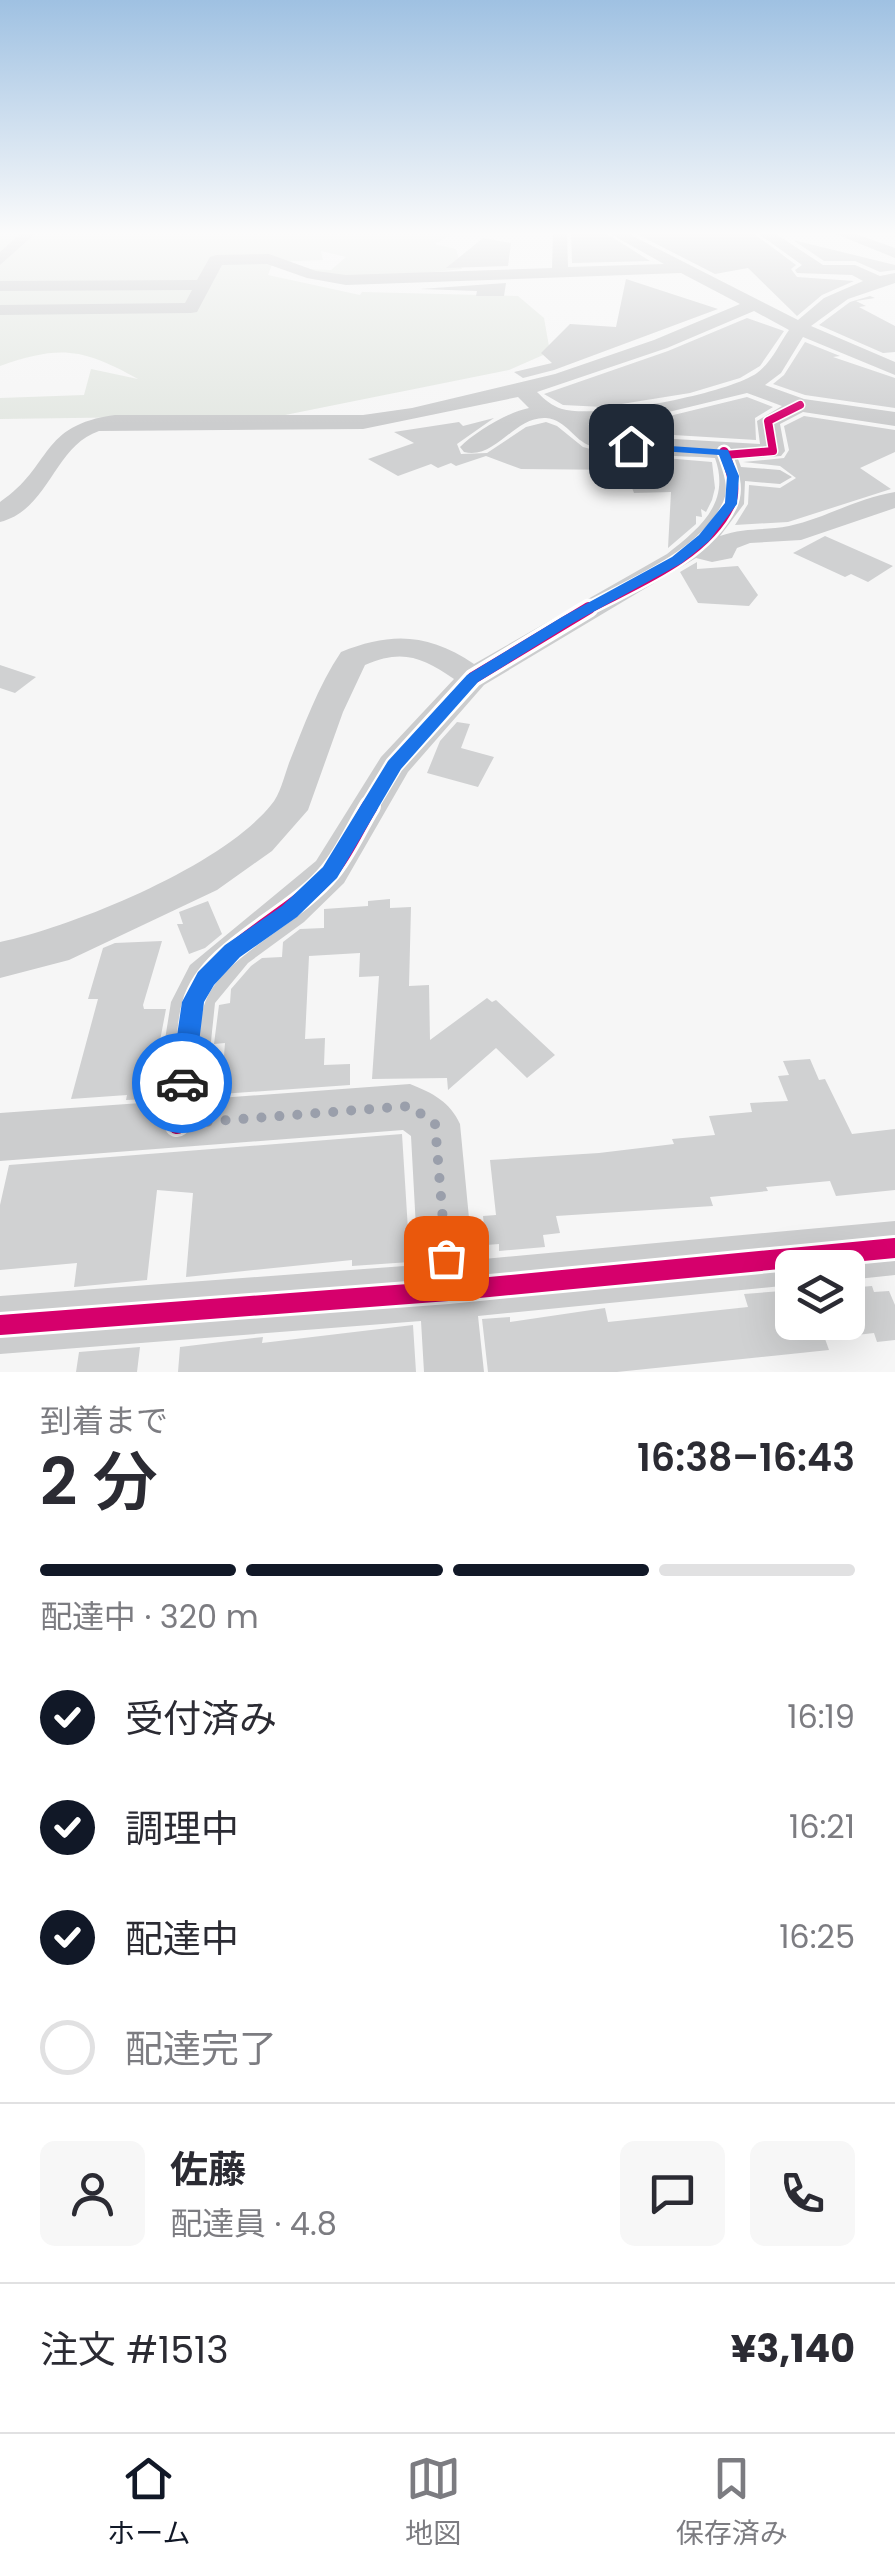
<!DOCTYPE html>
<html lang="ja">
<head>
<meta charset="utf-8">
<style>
	:root { --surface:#fff; --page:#f7f7f7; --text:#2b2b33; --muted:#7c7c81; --line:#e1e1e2; --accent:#111827 }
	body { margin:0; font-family:Poppins,"Noto Sans JP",sans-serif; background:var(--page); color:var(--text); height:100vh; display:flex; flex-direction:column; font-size:38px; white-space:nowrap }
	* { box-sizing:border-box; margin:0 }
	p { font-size:32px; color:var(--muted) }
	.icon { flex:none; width:55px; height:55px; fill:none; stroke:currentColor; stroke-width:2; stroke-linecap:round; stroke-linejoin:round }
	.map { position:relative; height:1372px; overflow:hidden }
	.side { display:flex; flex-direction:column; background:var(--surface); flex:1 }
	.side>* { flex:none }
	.controls { position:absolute; left:775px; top:1250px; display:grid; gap:20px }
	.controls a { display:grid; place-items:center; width:90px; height:90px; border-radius:15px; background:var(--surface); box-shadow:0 10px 40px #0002; font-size:50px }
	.pin { position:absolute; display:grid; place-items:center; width:85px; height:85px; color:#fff; margin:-42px; border-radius:20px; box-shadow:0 5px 15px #0006 }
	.courier { position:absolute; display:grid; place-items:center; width:100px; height:100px; margin:-50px; border:8px solid #1a73e8; border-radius:50%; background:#fff; color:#222; box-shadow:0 2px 12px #0007 }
	.head em { font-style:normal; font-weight:600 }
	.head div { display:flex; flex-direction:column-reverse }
	.head { display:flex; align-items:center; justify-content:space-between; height:170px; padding:0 40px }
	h1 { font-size:65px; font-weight:600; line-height:75px }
	.bar { display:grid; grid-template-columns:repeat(4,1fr); gap:15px 10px; align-content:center; height:120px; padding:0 40px }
	.bar i { height:12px; border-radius:8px; background:var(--line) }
	.bar .on { background:var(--accent) }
	.bar p { grid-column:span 4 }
	.line { display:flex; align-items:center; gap:25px; padding:0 40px; border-top:2px solid var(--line) }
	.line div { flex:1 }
	.round { display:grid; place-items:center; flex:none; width:105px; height:105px; border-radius:15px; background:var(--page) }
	ol { padding:0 40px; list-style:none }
	li { display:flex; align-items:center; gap:30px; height:110px }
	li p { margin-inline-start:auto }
	li .icon { padding:10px; border-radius:50%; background:var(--accent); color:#fff; stroke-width:4 }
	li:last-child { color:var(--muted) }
	li i { width:55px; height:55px; border:5px solid var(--line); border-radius:50% }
	.dock { display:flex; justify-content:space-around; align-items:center; height:140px; border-top:2px solid var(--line); background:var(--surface); font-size:28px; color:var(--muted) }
	.dock a { display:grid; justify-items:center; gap:5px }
	.dock .on { color:var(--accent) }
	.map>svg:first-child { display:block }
	.green { fill:#e4e8e3 }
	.building { fill:#d0d1d2 }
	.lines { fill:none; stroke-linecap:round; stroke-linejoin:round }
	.minor { fill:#cccdce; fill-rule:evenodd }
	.cycleway-far4-casing { stroke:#fff; stroke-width:11 }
	.cycleway-far3-casing { stroke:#fff; stroke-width:15 }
	.cycleway-far2-casing { stroke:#fff; stroke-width:19 }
	.cycleway-far1-casing { stroke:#fff; stroke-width:22 }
	.cycleway-casing { stroke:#fff; stroke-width:26 }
	.cycleway-far4 { stroke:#d6006c; stroke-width:8 }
	.cycleway-far3 { stroke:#d6006c; stroke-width:10 }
	.cycleway-far2 { stroke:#d6006c; stroke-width:12 }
	.cycleway-far1 { stroke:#d6006c; stroke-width:16 }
	.cycleway { stroke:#d6006c; stroke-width:20 }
	.route { fill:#1a73e8 }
	.done { stroke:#9a9fab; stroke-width:10; stroke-dasharray:0 18 }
</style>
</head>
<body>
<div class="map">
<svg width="895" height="1372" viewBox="0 0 895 1372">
	<rect width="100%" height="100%" fill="#f6f6f6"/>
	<path class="green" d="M458,232L434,244L456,249L462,269L397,276L317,275L307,269L331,270L346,257L321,251L323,260L273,262L268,275L360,295L362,292L518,296L544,318L550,352L509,370L285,415L0,419V398L84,395L91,369L138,379C82,348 60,345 0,366V233Z"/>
	<path class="building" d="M571,232H604L650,261L572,263Z
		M633,232H752L796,265L791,269L797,277L854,281L822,295L797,316L748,268L715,274Z
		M483,238L511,243L508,266L446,268Z
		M793,240L895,265V270L880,272L855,261H824Z
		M626,279L718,309L554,370L523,378L514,372L552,363L541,353L570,324L616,327Z
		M506,283L504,296H476L477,291L420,289Z
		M870,296L875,298L856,301L866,306L859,307L895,326V352L883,353L819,325L850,302Z
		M747,318L784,331L760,366L740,378L690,393L603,407L563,405L544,394L668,351Z
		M805,342L840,356L833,357L895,378V408L805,395L773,384L784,375Z
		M747,397L773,407L755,418L756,440L607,431L599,426L649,421Z
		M804,416L895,430V452L860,468L891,489L788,522L735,525L748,504L749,485L780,488L796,478L780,466L743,462L784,458L789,450L784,426Z
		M494,418L457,444L461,454L487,453L526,427L546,422L557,426L583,447L605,453L712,462L715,488L712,500L706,512L701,509L702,517L696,516V524L668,548L671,492L634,493L625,470L521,469L486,456L456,466L451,463L438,468L431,464L398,476L368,459L414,443L394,432L459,422L463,426Z
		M825,536L893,566L868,582L851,574L845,577L793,553Z
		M697,562V569L738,566L758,595L749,606L698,603L680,572Z
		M0,665L36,677L15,693L0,688Z
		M457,722L470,724L461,748L494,757L478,787L427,773L440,741Z
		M390,899V908L411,907L409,986L429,985L430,1040L487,998L492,1002L496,1000L555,1055L527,1078L496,1048L448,1090L447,1078L372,1079L379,976L359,977L360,953L309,956L305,1039L325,1038L324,1065L350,1064V1085L221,1094L225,1043L214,1044L219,1005L230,1003L231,989L251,966L262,958L282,957L283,942L300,929L324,928V909L368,906V901Z
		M208,901L222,934L205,948L189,954L177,924H183L179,912Z
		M162,941L143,1005L144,1009H166L149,1099L126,1100L127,1095L71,1099L98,999H88L103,948L115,943Z
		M810,1059L819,1080L825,1079L852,1134L895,1129V1190L836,1196L830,1181L766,1187L768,1191L710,1197L713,1206L556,1216L560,1233L543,1235L545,1247L499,1251V1244L486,1245L483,1216L496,1215L490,1160L599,1153L674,1144L672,1139L715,1135L709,1116L752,1112L750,1103L788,1101L778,1076L789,1075L783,1061Z
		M402,1134L410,1262L352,1266V1260L186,1277L193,1193L157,1190L147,1280L74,1287L77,1263L0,1270V1205L9,1165Z
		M872,1286L874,1292L889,1291L895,1305V1340L877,1342L874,1333L848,1336V1288Z
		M782,1291L785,1301H792V1322H819L829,1350L617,1372H488L482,1319L510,1317V1322L605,1308L608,1322L655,1317L748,1307L744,1294Z
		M413,1325L416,1372H178L180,1347L263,1337L262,1343Z
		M140,1347L137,1372H76L79,1352Z"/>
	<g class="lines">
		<path class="minor" d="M22,232H37L0,265V252Z
			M553,232H567L568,267L664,264L607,232H625L798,320L824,298L863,281L852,275L797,273L795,270L802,265L756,232H773L823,265H855L880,276L895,273V283L848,299L811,326L895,362V375L803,337L781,373L765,385L804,399L895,412V426L803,412L780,424L785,451L781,456L738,459L741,467L780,470L792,477L780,484L745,481L744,504L720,536C744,527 765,531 789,526C826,518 857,498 895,492V508L801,540L750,543L737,548L732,558L712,562L696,558L484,685L408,772L344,883L304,922L248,963L215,1003L205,1099L410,1084C433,1093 450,1102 460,1124L473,1260L895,1221V1275L848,1280V1268H792V1285L478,1316L484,1372H424L421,1321L0,1354V1296L418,1265L411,1136L403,1130L0,1161V1113L155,1102L171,1002L190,965L316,861L381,757L454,679C422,657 402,649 365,665L343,712L308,810L272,851L217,890L69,960L0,978V942C75,926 222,866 271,805C280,795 284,777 289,763C304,726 318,686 341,652C391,632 428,633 474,664L667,554C700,528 731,503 715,458C675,455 629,457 591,446C573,440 567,420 546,418C514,416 496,460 464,452L460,447C475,432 508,412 529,408L518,397L363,429L99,431C54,446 49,510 0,522V502C53,466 39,425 115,415H363L412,408L555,374L654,340L740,304L681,273L346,285L307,278L267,264L222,265L197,312L191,313L0,315V305L185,303L192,290L0,291V281L197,280L210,257L216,255L269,254L316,271L346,275L552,268ZM754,311L789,330C779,344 772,362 757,373C727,394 597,419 562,409C552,406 544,399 537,392L667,348ZM747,393L782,406L757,421L760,444L606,435L588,424L648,417Z
			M831,232H851L895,248V258Z"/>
		<g class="cycleway-far4-casing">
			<path id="cycleway-far4" d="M725,455L773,451L768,421L800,405"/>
		</g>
		<g class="cycleway-far3-casing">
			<path id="cycleway-far3" d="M584,611C632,585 705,558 730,505C738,488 730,468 724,452"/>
		</g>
		<g class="cycleway-far2-casing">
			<path id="cycleway-far2" d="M368,808L394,765L473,678L589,608"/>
		</g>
		<g class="cycleway-far1-casing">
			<path id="cycleway-far1" d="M186,1058C188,1040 188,1021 193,1004C208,949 294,917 330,872C346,853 357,827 370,806"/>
		</g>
		<g class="cycleway-casing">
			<path id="cycleway" d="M177,1124L186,1055
				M0,1325L448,1291L895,1248"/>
		</g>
		<use href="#cycleway-far4" class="cycleway-far4"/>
		<use href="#cycleway-far3" class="cycleway-far3"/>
		<use href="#cycleway-far2" class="cycleway-far2"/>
		<use href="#cycleway-far1" class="cycleway-far1"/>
		<use href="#cycleway" class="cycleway"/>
	</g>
	<linearGradient id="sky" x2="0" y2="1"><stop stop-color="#9fc1e2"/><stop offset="0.55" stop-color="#fbfbfb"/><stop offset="1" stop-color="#fbfbfb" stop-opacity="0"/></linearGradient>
	<rect width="895" height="424" fill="url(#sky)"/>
	<path class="route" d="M627,443L728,450L739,476L737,504L709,541L682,563L573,623L478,682L401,769L337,878L297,917L240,957L214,985L204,1002L194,1083L191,1091L182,1094L174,1091L170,1083L182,1002L198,972L225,945L282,906L323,867L388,761L467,675L562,617L672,557L699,535L725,503L727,476L719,455L631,449Z"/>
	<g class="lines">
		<path class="done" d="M182,1083L177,1124L410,1106L435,1124L446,1258"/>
	</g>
</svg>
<div class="controls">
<a><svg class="icon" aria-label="layers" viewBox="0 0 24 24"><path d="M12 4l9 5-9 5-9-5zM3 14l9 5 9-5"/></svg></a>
</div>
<div class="pin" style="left:446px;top:1258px;background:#ea580c"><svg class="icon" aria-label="bag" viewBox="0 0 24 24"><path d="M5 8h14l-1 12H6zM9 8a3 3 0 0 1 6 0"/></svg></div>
<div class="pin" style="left:631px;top:446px;background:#1f2937"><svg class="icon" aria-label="home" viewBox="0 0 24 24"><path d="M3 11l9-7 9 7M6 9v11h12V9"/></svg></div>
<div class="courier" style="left:182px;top:1083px"><svg class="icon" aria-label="car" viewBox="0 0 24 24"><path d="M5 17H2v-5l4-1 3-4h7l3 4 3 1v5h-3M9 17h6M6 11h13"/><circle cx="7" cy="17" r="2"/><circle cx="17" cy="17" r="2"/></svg></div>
</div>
<section class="side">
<div class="head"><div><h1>2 分</h1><p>到着まで</p></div><em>16:38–16:43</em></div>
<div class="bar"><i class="on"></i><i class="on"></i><i class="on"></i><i></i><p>配達中 · 320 m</p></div>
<ol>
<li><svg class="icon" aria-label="check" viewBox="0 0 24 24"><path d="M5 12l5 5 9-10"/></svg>受付済み<p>16:19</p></li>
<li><svg class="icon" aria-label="check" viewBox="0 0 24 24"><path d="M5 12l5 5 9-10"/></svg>調理中<p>16:21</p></li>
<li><svg class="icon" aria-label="check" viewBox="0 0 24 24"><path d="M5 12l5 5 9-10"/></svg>配達中<p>16:25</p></li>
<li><i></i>配達完了</li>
</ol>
<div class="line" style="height:180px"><a class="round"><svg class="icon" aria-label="person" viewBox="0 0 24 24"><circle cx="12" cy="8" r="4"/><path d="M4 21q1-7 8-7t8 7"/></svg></a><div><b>佐藤</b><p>配達員 · 4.8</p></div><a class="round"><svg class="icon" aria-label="chat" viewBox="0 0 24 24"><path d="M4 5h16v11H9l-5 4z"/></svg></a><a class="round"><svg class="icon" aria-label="phone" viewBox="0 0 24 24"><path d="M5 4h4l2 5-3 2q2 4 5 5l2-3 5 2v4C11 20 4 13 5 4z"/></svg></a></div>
<div class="line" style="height:130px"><div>注文 #1513</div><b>¥3,140</b></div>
</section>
<nav class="dock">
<a class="on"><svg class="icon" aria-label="home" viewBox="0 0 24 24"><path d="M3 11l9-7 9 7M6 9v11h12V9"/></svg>ホーム</a>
<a><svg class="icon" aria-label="map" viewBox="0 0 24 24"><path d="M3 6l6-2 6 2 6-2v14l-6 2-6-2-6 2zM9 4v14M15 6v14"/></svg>地図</a>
<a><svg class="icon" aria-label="saved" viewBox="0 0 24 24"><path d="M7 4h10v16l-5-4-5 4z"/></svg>保存済み</a>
</nav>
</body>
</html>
